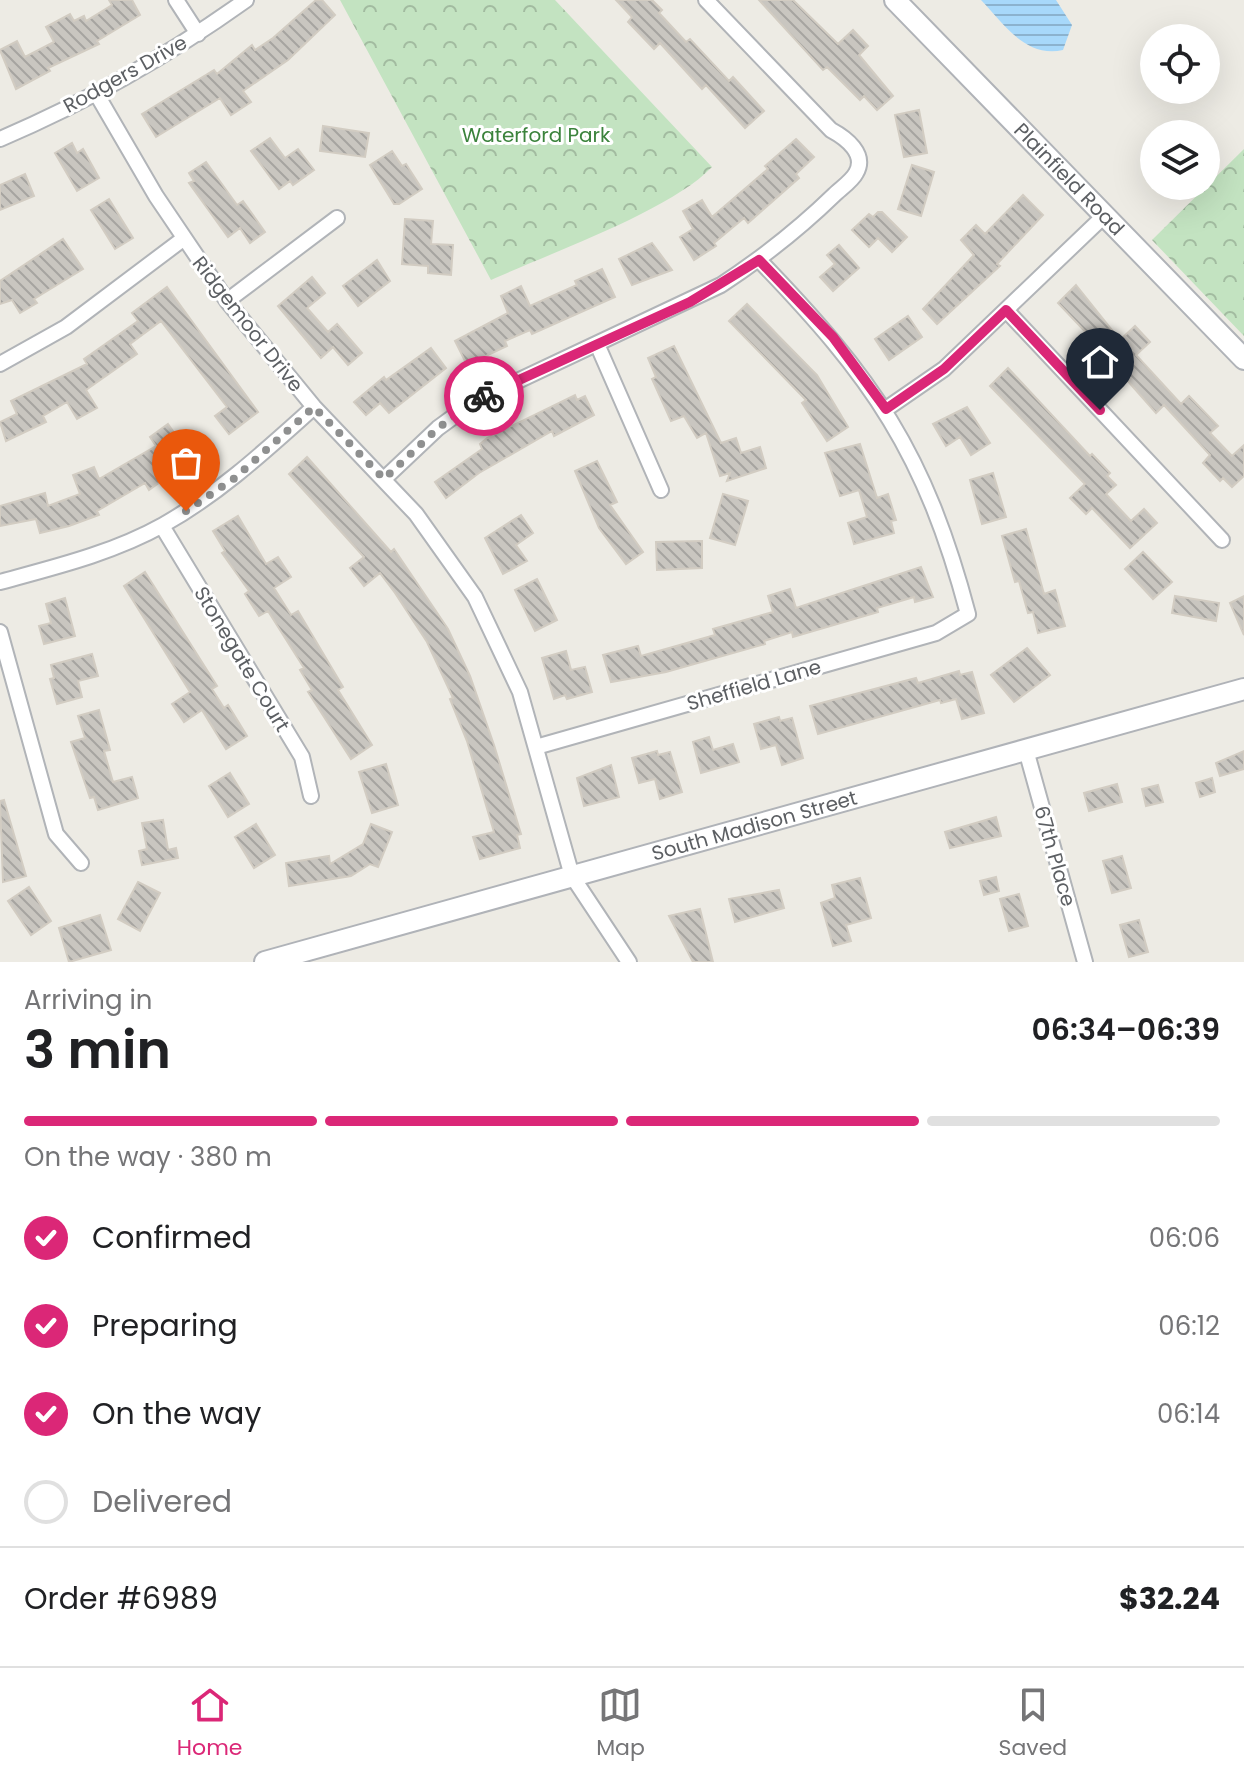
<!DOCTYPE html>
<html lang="en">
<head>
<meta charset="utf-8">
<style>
	:root { --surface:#fff; --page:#f2f2f2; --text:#202124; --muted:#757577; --line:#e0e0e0; --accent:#db2777 }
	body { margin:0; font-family:Poppins,sans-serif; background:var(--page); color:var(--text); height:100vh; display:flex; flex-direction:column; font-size:30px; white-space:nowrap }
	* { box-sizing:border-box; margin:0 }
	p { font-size:26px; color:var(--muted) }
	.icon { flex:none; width:44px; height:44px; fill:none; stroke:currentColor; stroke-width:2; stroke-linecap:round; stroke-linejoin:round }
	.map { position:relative; height:962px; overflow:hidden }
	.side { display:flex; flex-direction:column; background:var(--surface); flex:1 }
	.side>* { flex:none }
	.tools { position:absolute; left:1140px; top:24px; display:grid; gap:16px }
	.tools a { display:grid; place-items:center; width:80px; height:80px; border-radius:50%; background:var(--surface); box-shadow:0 8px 32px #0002; font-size:40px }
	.pin { position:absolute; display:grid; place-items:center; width:68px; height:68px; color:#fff; margin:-82px -34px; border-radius:50% 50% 50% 0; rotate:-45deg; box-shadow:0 0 8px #0007 }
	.pin .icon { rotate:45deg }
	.courier { position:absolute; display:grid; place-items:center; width:80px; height:80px; margin:-40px; border:6px solid #db2777; border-radius:50%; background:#fff; color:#222; box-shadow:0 2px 10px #0007 }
	.head em { font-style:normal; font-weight:600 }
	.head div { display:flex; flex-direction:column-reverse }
	.head { display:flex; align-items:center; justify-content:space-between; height:136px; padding:0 24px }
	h1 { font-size:52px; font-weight:600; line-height:60px }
	.bar { display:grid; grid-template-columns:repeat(4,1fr); gap:12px 8px; align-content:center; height:96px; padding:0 24px }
	.bar i { height:10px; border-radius:6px; background:var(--line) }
	.bar .selected { background:var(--accent) }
	.bar p { grid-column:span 4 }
	.line { display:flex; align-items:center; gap:20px; padding:0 24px; border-top:2px solid var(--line) }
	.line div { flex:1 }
	ol { padding:0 24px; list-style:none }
	li { display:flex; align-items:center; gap:24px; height:88px }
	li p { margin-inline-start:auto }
	li .icon { padding:8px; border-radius:50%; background:var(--accent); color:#fff; stroke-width:4 }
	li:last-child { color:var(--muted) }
	li i { width:44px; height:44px; border:4px solid var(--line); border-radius:50% }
	.menu { display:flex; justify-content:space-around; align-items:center; height:112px; border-top:2px solid var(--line); background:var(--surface); font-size:22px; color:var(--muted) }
	.menu a { display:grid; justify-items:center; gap:4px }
	.menu .selected { color:var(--accent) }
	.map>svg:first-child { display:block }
	.park { fill:url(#park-crowns) }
	.water { fill:url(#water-rules) }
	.building { fill:url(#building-back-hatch); stroke:#d2ccc2; stroke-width:2 }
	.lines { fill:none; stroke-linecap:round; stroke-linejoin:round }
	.street-casing { stroke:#b1b4b8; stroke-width:18 }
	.secondary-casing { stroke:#b0b3b8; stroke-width:24 }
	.street { stroke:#fff; stroke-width:14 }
	.secondary { stroke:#fff; stroke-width:20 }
	.done { stroke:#8f9090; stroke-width:8; stroke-dasharray:0 14.4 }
	.route { stroke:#db2777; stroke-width:10 }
	.labels { text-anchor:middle; stroke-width:6; stroke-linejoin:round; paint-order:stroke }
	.street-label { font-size:20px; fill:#5c5f63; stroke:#fff }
	.park-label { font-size:20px; fill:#3b833c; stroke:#fff }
</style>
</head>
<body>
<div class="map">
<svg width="1244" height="962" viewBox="0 0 1244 962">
	<defs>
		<pattern id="park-crowns" width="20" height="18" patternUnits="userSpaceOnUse" patternTransform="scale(2)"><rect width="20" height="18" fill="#c3e3c1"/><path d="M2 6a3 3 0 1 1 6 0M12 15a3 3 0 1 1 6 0" fill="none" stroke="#a2bba0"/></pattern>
		<pattern id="water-rules" width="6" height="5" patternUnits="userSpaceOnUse" patternTransform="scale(2)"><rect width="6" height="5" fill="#a7d8fa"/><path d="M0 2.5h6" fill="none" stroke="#8bb2ce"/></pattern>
		<pattern id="building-back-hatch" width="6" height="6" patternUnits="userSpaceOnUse" patternTransform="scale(2)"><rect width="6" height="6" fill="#c9c6c0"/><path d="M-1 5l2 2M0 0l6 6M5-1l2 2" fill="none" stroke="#a6a4a0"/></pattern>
	</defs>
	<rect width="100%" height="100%" fill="#edebe4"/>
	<path class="park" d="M340,0H555L712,167C670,211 550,253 491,280Z
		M1244,149V336L1152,240Z"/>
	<path class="water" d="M981,0H1056L1072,25L1063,50C1025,58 1004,24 981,0Z"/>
	<path class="building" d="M109,0H132L140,15L97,41L99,44L48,68L50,71L16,89L0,50L17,41L25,57L54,42L46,27L70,14L74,21L84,16L86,21L112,5Z
		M316,0H322L335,15L288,60L243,91L251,102L231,115L220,98L156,137L142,114L214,70L217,74L252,45L255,50L273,38Z
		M616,0H652L662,10L659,13L686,42L690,39L729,81L733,77L764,111L745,128L706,85L702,89L660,43L654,49L628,22L632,17Z
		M759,0H793L838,44L853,30L868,46L859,55L893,96L877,110L864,96L860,100L827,67L823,70Z
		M919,110L927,153L904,157L895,115Z
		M323,126L369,133L365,157L320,151Z
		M270,138L285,158L298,149L314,170L293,185L290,181L279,189L251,151Z
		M796,139L814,157L796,174L799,178L748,223L744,218L714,243L716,246L694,260L680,237L693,229L683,211L702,200L712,217L768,169L765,166Z
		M72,143L77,153L83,149L99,178L77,191L55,153Z
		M392,151L402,166L406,164L422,189L399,204H394L370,165Z
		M206,162L237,205L243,201L265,232L250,243L240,228L228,237L189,183L194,181L189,173Z
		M912,165L934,172L921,216L898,209Z
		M25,174L34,196L0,210V185Z
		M1023,195L1043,215L997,264L1000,266L937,324L923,309L974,255L961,240L976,225L985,234Z
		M109,199L133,238L115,249L91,210Z
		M878,212H882L907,237L892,252L878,238L869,247L852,230L869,214L873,217Z
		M405,219L433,221L431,244L453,245L451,275L428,273V266L402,264Z
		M63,239L83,269L34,299L37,303L20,313L12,300L0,304V281Z
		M652,243L672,270L632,285L619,259Z
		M839,245L859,268L833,291L820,277L835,264L827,255Z
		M377,260L390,281L358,306L343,286Z
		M602,269L615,297L532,334L530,330L505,341L507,346L467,365L455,341L508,313L501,296L521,286L530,306L577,285L575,281Z
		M312,277L325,293L307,308L328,332L337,324L362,353L348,365L333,347L321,358L278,306Z
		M1076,285L1120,340L1135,326L1150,342L1136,355L1181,404L1189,396L1218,426L1210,433L1232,456L1244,445V476L1232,487L1223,478L1220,481L1203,463L1210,455L1164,405L1156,413L1111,362L1108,365L1090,346L1095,342L1058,303Z
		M167,287L258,412L229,434L215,416L227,407L161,321L130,344L137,354L86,390L97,408L77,419L67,402L43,416L46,422L6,441L0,422L17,414L11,401L87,364L84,359L138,321L132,313Z
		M747,304L817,375L848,427L827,441L802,403L806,400L729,321Z
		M908,316L922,337L889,360L875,339Z
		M674,346L721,443L736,438L741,453L760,447L766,468L727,481L730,473L720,476L706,433L697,438L684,416L671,421L652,379L656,377L648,358Z
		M431,348L446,368L389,413L380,403L366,415L354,402L384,377L386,380Z
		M1008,368L1090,456L1092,454L1110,473L1107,476L1116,485L1106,494L1131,521L1144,509L1157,523L1130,548L1092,508L1086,514L1070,498L1085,484L990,386Z
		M575,395L577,400L585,396L594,415L554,436L552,431L479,473L446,498L435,482L482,449L480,444L487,438Z
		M967,407L990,443L971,455L960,437L946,446L933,424Z
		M168,424L180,441L193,432L209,453L188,468L185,464L149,490L145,483L97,511L99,515L69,526L40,533L36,519L0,526V506L45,493L48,506L80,494L73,475L94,467L99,479L156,446L150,437Z
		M860,444L877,498L888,494L896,520L891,521L894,533L854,544L848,523L867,517L859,490L840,496L825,453Z
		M307,457L391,552L394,549L448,629L470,676L494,745L521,834L517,835L520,848L480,859L473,837L494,832L467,741L450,699L453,698L427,642L395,593L380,573L364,586L350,568L364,557L289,474Z
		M597,461L617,502L610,505L643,552L626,564L599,528L575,471Z
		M993,473L1006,517L982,524L970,480Z
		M723,494L748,501L735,545L710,538Z
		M521,515L533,533L516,545L527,561L503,574L485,538Z
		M238,516L266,564L278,557L291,577L274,588L291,615L298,611L343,687L338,690L372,745L351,759L308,692L312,690L300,670L304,668L268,611L259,616L245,594L249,591L222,553L225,551L213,531Z
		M1026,529L1044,594L1055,590L1065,626L1038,633L1033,612L1028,613L1019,581L1015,582L1002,536Z
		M702,541V568L657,570L656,542Z
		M1143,552L1172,582L1153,599L1125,569Z
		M921,567L933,597L915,602L914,597L877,608L878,612L793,637L792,632L764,641L765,644L666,672L611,682L603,655L638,646L641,656L715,635L713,629L773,612L768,596L790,589L796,608Z
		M145,572L217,686L212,689L224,708L228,705L247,736L226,749L202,710L184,722L172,704L190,692L124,586Z
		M537,579L557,620L535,631L515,590Z
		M1175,596L1219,603L1216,621L1172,613Z
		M1244,596V635L1230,603Z
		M65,598L75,636L44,644L39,626L51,623L46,604Z
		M1027,648L1050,675L1014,702L991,675Z
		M566,651L571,670L585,667L592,692L567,699L565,695L554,699L542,658Z
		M92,654L98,676L78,681L82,697L57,704L50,679L54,678L51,665Z
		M959,671L960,675L972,672L984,713L962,719L956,699L941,703L940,700L818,734L810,706L916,678L918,683Z
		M99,710L110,750L104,751L113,782L132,777L138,798L98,810L94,797L90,798L71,742L85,738L78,716Z
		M779,717L780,721L792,718L803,758L782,765L776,745L761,749L754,724Z
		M709,737L713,750L733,744L739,762L701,773L693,742Z
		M657,751L658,755L670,752L682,792L660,799L655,779L639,783L632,758Z
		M1244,751V769L1220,776L1216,763Z
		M386,764L398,805L372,813L359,772Z
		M611,765L619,797L584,806L577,778Z
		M230,773L249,804L228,817L209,786Z
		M1212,778L1215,792L1200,797L1196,783Z
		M1117,784L1122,802L1089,811L1084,793Z
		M1158,785L1163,802L1146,806L1142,789Z
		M4,800L26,876L3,882L0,801Z
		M996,817L1001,836L950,848L945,832Z
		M163,820L168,850L176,848L178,858L142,865L139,851L147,849L142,823Z
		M256,824L275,855L254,868L235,837Z
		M371,824L392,832L378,867L370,864L351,876L289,886L286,863L329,856L330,864L363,844Z
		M1122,856L1131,888L1112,893L1103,861Z
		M996,877L999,891L984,895L980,881Z
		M860,878L871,918L846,925L851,941L833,946L821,903L835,898L832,885Z
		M138,882L160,893L140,931L118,919Z
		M29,887L51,921L31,935L8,901Z
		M779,890L784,908L735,922L729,899Z
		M1019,894L1028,926L1009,931L1000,899Z
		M700,909L713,962H693L669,916Z
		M100,915L111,950L69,962L59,928Z
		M1139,920L1148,952L1129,957L1120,925Z"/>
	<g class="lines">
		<g class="street-casing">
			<path id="street" d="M176,0L198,34
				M96,93L156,196L227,301L314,407L416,514L475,597L520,692L572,876L629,962
				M0,139C87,102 169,55 246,0
				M227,301L337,218
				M1006,310L1222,540
				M597,344L661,490
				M0,364L66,327L183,239
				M886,409L944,369L1104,216
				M384,479L438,428L475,401L721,285C762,258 799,229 834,195C840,189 852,181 856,173C867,154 846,138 831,130L706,0
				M162,526L302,757L311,796
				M0,582C55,567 113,553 163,525C220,493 266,450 314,407
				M0,632L56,834L81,863
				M536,747L936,633L968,614C925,452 873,378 759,260
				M1026,750L1085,962"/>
		</g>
		<g class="secondary-casing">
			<g id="secondary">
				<path id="s1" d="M895,0L1244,359"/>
				<path id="s2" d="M265,962L1244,689"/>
			</g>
		</g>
		<use href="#street" class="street"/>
		<use href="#secondary" class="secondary"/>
	</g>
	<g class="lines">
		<path class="done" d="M186,511L235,478L314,407L384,479L438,428L484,396"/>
		<path class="route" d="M484,396L690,302L759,260L833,337L886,409L944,369L1006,310L1100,410"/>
	</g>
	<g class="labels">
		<g class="street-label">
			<text transform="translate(125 74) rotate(-29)" y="7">Rodgers Drive</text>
			<text dy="7" stroke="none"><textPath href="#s1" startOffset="250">Plainfield Road</textPath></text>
			<text transform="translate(248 324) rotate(52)" y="7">Ridgemoor Drive</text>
			<text transform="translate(242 659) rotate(59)" y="7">Stonegate Court</text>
			<text transform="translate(754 685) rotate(-16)" y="7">Sheffield Lane</text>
			<text dy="7" stroke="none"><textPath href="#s2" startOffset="508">South Madison Street</textPath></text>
			<text transform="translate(1055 856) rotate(74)" y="7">67th Place</text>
		</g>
		<g class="park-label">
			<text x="536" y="142">Waterford Park</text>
		</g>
	</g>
</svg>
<div class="tools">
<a><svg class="icon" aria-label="locate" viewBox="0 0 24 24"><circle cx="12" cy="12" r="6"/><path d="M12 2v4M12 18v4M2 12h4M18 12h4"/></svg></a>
<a><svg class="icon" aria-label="layers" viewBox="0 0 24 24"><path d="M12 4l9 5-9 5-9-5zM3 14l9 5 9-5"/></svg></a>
</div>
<div class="pin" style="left:186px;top:511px;background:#ea580c"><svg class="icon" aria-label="bag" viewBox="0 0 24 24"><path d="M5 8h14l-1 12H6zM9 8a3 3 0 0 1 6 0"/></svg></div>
<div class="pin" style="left:1100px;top:410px;background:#1f2937"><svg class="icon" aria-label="home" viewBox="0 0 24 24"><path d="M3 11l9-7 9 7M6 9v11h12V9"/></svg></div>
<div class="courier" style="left:484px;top:396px"><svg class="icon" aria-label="bike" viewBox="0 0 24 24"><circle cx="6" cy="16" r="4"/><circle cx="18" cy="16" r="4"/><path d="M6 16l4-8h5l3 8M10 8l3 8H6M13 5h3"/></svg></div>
</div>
<section class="side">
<div class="head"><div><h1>3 min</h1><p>Arriving in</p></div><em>06:34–06:39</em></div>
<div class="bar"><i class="selected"></i><i class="selected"></i><i class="selected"></i><i></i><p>On the way · 380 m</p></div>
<ol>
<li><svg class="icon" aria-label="check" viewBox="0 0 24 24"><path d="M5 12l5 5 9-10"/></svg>Confirmed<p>06:06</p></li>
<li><svg class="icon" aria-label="check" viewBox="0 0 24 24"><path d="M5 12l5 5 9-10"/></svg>Preparing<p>06:12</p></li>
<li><svg class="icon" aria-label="check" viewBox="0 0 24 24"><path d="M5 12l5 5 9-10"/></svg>On the way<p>06:14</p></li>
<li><i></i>Delivered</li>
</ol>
<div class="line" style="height:104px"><div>Order #6989</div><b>$32.24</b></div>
</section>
<nav class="menu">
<a class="selected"><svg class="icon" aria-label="home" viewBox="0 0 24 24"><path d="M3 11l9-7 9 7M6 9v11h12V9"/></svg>Home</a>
<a><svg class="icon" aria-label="map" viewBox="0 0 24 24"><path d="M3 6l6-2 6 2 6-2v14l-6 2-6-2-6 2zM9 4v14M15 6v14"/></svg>Map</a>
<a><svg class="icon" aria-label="saved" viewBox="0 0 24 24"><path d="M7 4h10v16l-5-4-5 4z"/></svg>Saved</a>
</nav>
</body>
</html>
